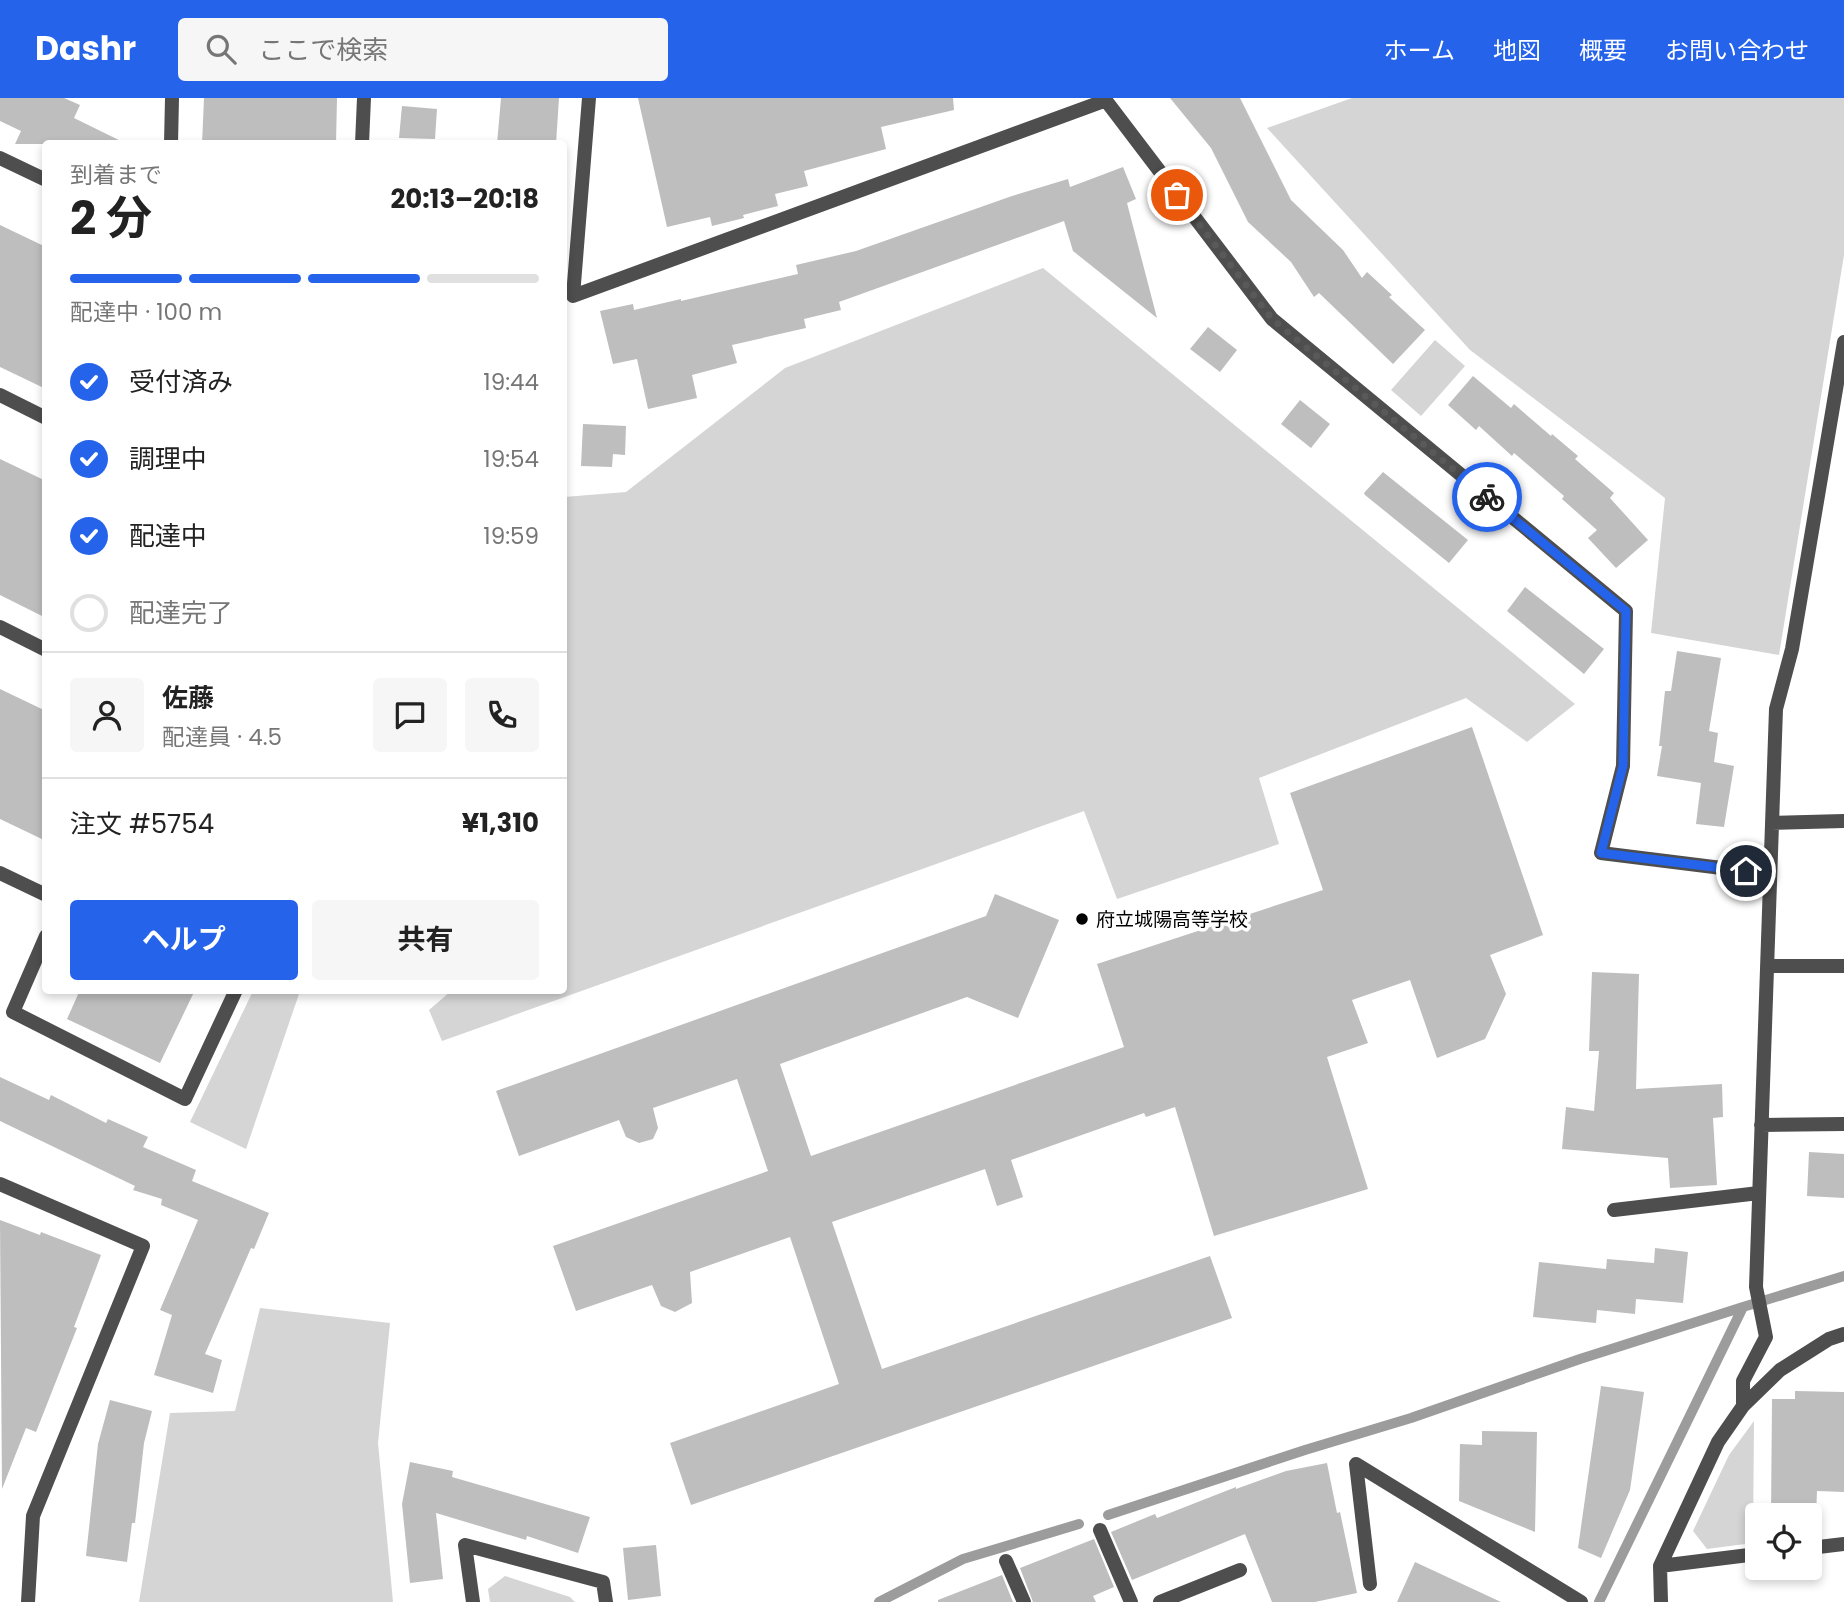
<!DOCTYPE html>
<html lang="ja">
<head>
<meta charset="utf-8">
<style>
	:root { --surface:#fff; --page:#f6f6f6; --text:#222; --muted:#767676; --line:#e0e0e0; --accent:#2563eb }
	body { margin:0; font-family:Poppins,"Noto Sans JP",sans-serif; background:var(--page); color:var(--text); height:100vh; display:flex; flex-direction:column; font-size:26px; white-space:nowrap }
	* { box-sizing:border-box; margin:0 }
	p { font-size:23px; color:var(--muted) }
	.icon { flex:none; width:38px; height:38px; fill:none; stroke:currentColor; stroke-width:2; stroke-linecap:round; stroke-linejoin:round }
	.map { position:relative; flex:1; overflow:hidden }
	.drawer { position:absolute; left:42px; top:42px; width:525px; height:854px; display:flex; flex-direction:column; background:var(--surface); border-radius:7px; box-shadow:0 4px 10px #0003 }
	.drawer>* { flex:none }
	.fabs { position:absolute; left:1745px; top:1405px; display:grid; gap:14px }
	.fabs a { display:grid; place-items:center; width:77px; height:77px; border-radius:7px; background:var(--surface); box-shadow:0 4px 10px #0003; font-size:35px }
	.pin { position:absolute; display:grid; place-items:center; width:60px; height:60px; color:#fff; margin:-30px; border:4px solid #fff; border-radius:50%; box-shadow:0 2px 7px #0007 }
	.courier { position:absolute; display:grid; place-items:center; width:70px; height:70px; margin:-35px; border:5px solid #2563eb; border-radius:50%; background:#fff; color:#222; box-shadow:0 2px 9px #0007 }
	.summary em { font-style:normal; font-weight:700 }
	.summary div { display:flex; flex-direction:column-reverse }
	.summary { display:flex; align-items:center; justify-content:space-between; height:119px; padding:0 28px }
	h1 { font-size:46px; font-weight:700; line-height:52px }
	.bar { display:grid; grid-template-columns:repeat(4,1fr); gap:10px 7px; align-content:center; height:84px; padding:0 28px }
	.bar i { height:9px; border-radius:5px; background:var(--line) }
	.bar .current { background:var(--accent) }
	.bar p { grid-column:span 4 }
	.line { display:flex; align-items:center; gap:18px; padding:0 28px; border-top:2px solid var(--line) }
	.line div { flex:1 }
	.round { display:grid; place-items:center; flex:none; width:74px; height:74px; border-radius:7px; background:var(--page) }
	ol { padding:0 28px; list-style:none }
	li { display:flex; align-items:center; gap:21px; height:77px }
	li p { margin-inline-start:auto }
	li .icon { padding:7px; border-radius:50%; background:var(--accent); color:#fff; stroke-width:4 }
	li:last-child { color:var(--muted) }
	li i { width:38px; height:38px; border:4px solid var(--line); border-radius:50% }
	.cta { display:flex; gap:14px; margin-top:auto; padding:14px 28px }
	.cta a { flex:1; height:80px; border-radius:7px; background:var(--accent); color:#fff; font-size:28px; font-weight:700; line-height:80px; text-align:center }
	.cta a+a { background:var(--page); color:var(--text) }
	header { display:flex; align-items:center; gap:42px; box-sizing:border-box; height:98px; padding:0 35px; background:var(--accent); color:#fff }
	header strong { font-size:33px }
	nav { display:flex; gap:38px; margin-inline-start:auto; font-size:24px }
	.search { width:490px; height:63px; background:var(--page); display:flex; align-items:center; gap:18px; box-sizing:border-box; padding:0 24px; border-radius:7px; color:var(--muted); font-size:26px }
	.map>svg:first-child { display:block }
	.green { fill:#d5d5d5 }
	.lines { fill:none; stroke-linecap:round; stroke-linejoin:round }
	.stream { stroke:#9c9c9c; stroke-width:10 }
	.building { fill:#bebebe }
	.minor { stroke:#4e4e4e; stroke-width:14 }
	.done { stroke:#595959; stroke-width:7; stroke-dasharray:0 12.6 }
	.route { stroke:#2563eb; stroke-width:9 }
	.poi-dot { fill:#000; stroke:#fff; stroke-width:2.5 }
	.labels { text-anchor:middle; stroke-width:7; stroke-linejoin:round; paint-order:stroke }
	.poi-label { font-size:19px; fill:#000; stroke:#fff; text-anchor:start }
</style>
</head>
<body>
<header>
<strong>Dashr</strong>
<div class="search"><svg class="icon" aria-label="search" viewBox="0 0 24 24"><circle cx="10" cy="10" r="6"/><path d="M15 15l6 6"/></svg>ここで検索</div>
<nav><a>ホーム</a><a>地図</a><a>概要</a><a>お問い合わせ</a></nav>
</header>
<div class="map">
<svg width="1844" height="1504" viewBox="0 0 1844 1504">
	<rect width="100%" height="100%" fill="#fff"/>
	<path class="green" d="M1352,0H1844V157L1779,557L1651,535L1665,400L1470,252L1267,30Z
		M1043,170L1575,606L1527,644L1466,600L1259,680L1279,746L1117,801L1084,713L442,943L429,912L451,893L564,892V399L626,394L785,270Z
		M1435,242L1465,268L1421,318L1391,292Z
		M253,893H300L246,1051L190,1024Z
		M260,1210L390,1225L378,1345L393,1504H139L170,1315L235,1313Z
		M1754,1323L1753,1445L1707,1451L1693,1433L1729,1357Z
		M505,1478L570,1499L575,1504H490L488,1491Z"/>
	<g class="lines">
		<path class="stream" d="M1108,1417L1305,1352L1411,1320L1580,1261L1743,1209
			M879,1504L963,1461L1079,1426
			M1599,1504L1743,1209L1844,1178"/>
	</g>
	<path class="building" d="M0,0H64L80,7L74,20L127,46H15L21,33L0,23Z
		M204,0H337L336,46H202Z
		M501,0H559L556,46H497Z
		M638,0H953L954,12L881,29L886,51L804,73L808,88L775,96L778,108L743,117L744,120L712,128L710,119L667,129Z
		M1170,0H1240L1291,102L1343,152L1362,180L1367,174L1392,197L1389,199L1425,232L1393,266L1319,195L1314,199L1291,164L1248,124L1211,50Z
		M402,8L437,11L435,41L399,40Z
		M1123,69L1136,101L1127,105L1157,220L1073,153L1064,123L839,204L841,212L804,221L806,230L732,247L737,265L692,277L697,300L648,311L637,261L613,266L600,213L633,206L634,212L681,201V203L798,176L796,167L856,153L1012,98L1068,81L1070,89Z
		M0,127L46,149V291L0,269Z
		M1208,229L1237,252L1220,274L1190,251Z
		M1473,278L1511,310L1514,306L1551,338L1552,336L1578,358L1575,361L1614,395L1610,400L1648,442L1616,470L1588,440L1597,432L1562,401L1564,398L1514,355L1512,358L1479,328L1476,332L1448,307Z
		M1300,302L1330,326L1311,350L1281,326Z
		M583,326L626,328L625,357L613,356L612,369L581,368Z
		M0,361L46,383V520L0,497Z
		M1383,374L1468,442L1449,465L1365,397L1364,395Z
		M1525,489L1604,551L1584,576L1507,513Z
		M1677,553L1721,560L1709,633L1718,635L1714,664L1734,668L1724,729L1696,726L1701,685L1657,678L1662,648H1659L1665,593H1671Z
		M0,591L46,613V743L0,721Z
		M1472,629L1543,837L1490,857L1506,896L1485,941L1437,960L1410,882L1352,902L1368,945L1327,959L1368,1091L1214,1138L1175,1009L1146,1019L1144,1015L1011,1062L1023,1099L997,1108L985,1071L832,1124L882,1271L1210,1158L1232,1220L691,1407L670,1345L839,1286L790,1139L690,1174L692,1205L675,1214L661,1208L652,1187L576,1213L553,1148L768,1073L737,981L653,1010L658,1030L653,1041L639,1045L626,1039L619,1022L519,1058L496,993L986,818L995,796L1059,822L1018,920L967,899L780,966L811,1058L1124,949L1097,866L1323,792L1290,695Z
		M1592,874L1639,876L1636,991L1722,986L1723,1019L1713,1020L1717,1087L1670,1090L1668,1060L1562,1051L1566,1009L1594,1013L1599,953H1589Z
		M80,892H195L160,965L67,921Z
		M0,979L49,1002L51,997L106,1025L108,1021L148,1039L143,1049L196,1072L192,1083L269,1115L254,1151L251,1150L205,1256L222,1262L213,1295L154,1277L172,1217L160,1212L198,1122L161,1107L162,1101L133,1092L135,1088L0,1023Z
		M1809,1054L1844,1056V1100L1807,1098Z
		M0,1122L40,1137L41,1134L101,1157L74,1229L77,1230L36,1334L26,1330L2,1391Z
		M1655,1150L1688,1154L1683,1205L1636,1201L1635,1216L1597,1212L1596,1225L1533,1219L1539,1164L1606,1171L1607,1161L1654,1165Z
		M1601,1288L1644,1294L1630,1392L1601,1460L1578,1450Z
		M1795,1293L1844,1294V1394L1817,1393L1816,1418H1771L1772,1301H1795Z
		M110,1302L152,1313L144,1345L135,1425H132L127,1464L86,1458L98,1346Z
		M1482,1333L1537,1334L1535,1434L1459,1403L1460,1346L1482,1347Z
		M410,1364L453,1373L452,1379L590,1419L578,1455L527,1438L526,1442L436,1415L443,1481L410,1485L402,1406Z
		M1327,1365L1337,1415L1340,1414L1357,1495L1315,1504H1272L1245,1436L1132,1482L1111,1434L1155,1416L1157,1420L1236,1389V1391L1286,1373Z
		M1094,1441L1114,1489L1093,1498L1096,1504H1033L1020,1470Z
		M656,1447L661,1498L628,1502L623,1450Z
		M1415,1464L1501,1504H1397Z
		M1002,1477L1013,1504H938V1502Z"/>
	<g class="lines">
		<path class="minor" d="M589,0L573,198L1104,3
			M1104,0L1272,221L1626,513L1623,668L1601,755L1770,776
			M171,46L172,0
			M362,46L364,0
			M0,60L46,82
			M0,297L46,320
			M0,529L46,552
			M1772,725L1844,723
			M0,775L46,797
			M46,838L13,914L185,1001L236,892
			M1767,868H1844
			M1761,1027L1844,1026
			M0,1086L143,1148L33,1418L28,1504
			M1614,1112L1759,1095
			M1743,1308V1283L1766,1239L1756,1189L1776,611L1792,551L1844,244
			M1100,1432L1131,1504
			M1810,1450L1844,1446
			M1006,1463L1024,1504
			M1660,1468L1757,1456
			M1370,1486L1356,1366L1581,1504
			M473,1504L465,1447L603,1484L606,1504
			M1160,1504L1240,1472
			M1661,1504L1660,1468L1718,1344L1743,1308L1780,1272L1829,1241L1844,1236"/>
	</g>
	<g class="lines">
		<path class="done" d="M1177,97L1272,221L1487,399"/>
		<path class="route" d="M1487,399L1626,513L1623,668L1601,755L1746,773"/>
	</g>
	<circle class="poi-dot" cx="1082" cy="821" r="7"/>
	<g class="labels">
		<g class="poi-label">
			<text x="1096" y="828">府立城陽高等学校</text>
		</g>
	</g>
</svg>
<div class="fabs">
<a><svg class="icon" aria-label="locate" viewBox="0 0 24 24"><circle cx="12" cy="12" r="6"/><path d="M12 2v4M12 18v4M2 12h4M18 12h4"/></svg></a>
</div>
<div class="pin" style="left:1177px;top:97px;background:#ea580c"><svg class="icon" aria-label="bag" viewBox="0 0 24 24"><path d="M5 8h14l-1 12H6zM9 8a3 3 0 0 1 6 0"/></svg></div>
<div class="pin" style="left:1746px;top:773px;background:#1f2937"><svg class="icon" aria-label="home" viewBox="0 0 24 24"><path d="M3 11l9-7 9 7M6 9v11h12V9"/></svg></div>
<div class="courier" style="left:1487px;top:399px"><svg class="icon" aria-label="bike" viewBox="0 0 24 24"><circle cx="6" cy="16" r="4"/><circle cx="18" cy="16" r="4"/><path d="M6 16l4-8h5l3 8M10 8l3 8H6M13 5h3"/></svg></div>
<section class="drawer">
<div class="summary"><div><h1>2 分</h1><p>到着まで</p></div><em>20:13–20:18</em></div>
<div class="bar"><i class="current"></i><i class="current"></i><i class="current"></i><i></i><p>配達中 · 100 m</p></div>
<ol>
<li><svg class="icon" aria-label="check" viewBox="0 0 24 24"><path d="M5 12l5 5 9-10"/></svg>受付済み<p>19:44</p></li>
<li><svg class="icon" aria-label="check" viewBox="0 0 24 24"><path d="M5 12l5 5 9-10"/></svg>調理中<p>19:54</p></li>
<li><svg class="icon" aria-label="check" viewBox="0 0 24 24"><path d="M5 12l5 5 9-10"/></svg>配達中<p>19:59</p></li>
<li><i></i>配達完了</li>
</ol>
<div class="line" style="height:126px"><a class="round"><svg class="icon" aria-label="person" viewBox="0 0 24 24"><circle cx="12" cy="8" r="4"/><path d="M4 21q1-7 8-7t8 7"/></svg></a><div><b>佐藤</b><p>配達員 · 4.5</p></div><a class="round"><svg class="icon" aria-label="chat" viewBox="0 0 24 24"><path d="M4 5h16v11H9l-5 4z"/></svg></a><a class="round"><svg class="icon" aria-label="phone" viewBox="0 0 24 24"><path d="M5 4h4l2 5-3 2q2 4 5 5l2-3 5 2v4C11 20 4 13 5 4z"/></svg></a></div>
<div class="line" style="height:91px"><div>注文 #5754</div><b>¥1,310</b></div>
<div class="cta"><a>ヘルプ</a><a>共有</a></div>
</section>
</div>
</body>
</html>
